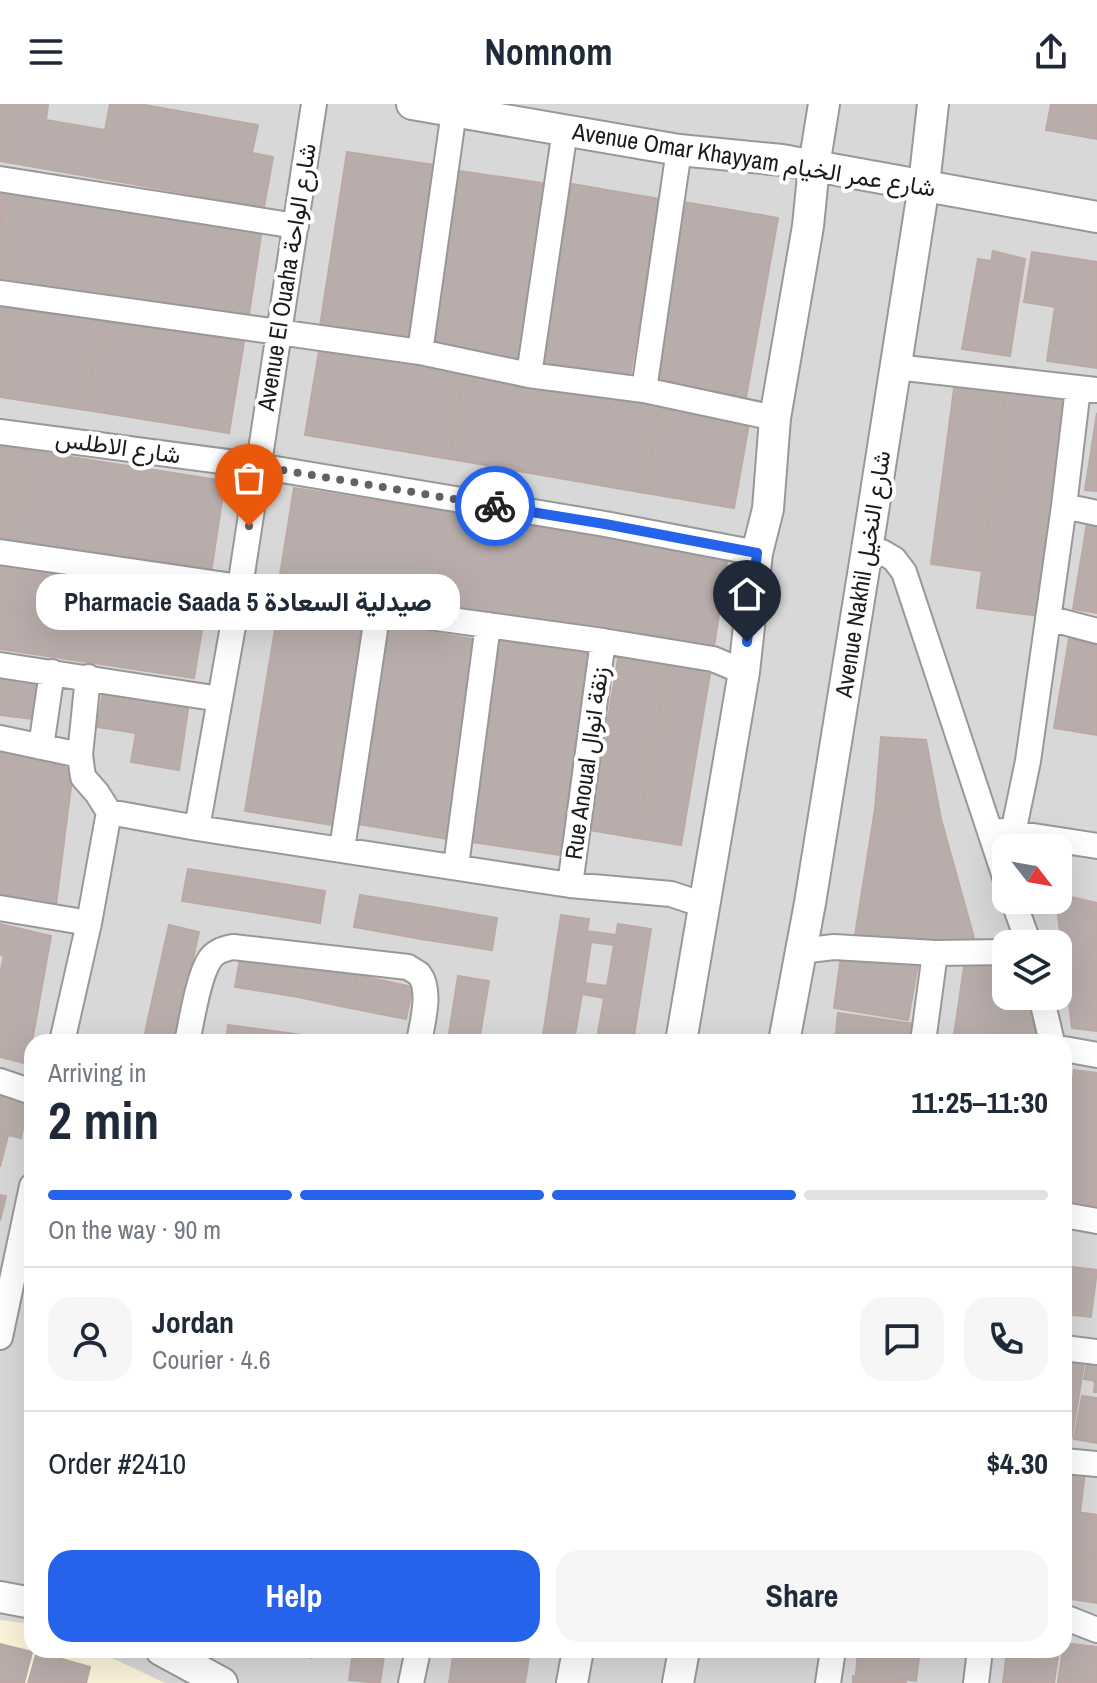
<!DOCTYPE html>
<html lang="en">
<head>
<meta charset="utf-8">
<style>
	:root { --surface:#fff; --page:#f6f6f7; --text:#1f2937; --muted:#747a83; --line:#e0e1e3; --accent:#2563eb }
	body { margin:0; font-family:"Archivo Narrow",Vazirmatn,sans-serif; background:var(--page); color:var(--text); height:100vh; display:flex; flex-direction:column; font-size:30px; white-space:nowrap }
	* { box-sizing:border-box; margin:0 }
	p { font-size:26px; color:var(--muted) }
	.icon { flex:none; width:44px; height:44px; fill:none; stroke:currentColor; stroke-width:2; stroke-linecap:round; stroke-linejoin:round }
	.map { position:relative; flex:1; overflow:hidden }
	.panel { position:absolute; left:24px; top:930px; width:1048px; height:624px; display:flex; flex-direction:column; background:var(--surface); border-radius:24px; box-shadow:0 8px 32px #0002 }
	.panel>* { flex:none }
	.needle { width:52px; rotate:121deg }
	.controls { position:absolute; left:992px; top:730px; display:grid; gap:16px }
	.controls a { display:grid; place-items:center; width:80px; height:80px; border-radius:16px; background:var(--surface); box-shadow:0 8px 32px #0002; font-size:40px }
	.pin { position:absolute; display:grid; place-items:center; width:68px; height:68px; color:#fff; margin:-82px -34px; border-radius:50% 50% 50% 0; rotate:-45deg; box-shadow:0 0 8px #0007 }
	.pin .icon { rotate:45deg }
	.courier { position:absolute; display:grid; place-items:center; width:80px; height:80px; margin:-40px; border:6px solid #2563eb; border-radius:50%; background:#fff; color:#222; box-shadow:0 2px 10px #0007 }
	.bubble { position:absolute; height:56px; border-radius:24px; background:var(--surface); box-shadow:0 8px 32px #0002; font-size:26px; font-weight:800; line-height:56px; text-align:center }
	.head em { font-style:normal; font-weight:800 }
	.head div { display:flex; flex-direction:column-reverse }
	.head { display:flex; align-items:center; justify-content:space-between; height:136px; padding:0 24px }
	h1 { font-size:52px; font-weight:800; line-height:60px }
	.bar { display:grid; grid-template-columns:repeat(4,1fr); gap:12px 8px; align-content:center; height:96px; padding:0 24px }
	.bar i { height:10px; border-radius:6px; background:var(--line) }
	.bar .selected { background:var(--accent) }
	.bar p { grid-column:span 4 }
	.line { display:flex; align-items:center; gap:20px; padding:0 24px; border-top:2px solid var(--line) }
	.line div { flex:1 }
	.round { display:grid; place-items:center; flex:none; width:84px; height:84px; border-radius:24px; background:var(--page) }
	.action { display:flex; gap:16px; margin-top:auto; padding:16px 24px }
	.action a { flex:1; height:92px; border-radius:24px; background:var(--accent); color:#fff; font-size:32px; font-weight:800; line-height:92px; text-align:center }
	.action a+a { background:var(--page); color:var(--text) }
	header { display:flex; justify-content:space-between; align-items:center; height:104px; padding:0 24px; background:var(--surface); font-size:36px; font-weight:800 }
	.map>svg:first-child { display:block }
	.residential { fill:#d9d8d8; fill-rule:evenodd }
	.education { fill:#fcf3da }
	.building { fill:#b8adab; stroke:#bca9a5; stroke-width:2; fill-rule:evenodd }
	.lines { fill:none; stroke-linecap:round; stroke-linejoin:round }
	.minor-casing { stroke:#989898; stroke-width:28 }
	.tertiary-casing { stroke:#989898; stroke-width:34 }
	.minor { stroke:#fff; stroke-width:24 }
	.tertiary { stroke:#fff; stroke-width:30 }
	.done { stroke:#646260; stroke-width:8; stroke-dasharray:0 14.4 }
	.route { stroke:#2563eb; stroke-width:10 }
	.labels { text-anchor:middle; stroke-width:8; stroke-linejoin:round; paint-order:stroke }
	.street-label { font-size:24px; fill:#1b1b1b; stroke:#fff }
</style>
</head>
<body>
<header><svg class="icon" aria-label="menu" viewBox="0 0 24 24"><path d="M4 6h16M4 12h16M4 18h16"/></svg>Nomnom<svg class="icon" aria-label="share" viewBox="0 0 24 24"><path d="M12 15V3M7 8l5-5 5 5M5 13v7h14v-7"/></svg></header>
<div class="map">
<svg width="1097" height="1579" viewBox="0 0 1097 1579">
	<rect width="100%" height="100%" fill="#ece5e1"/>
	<path class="residential" d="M0,0H1097V1579H0ZM1006,744H1058V796H1006ZM1006,840H1058V892H1006ZM32,938H1064V1546H32Z"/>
	<path class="education" d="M0,1516L32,1520V1546H95L165,1579H0Z"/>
	<path class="building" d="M0,0H48L46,16L105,26L110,0H139L258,21L252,49L273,53L264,103L0,57Z
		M1051,0H1097V35L1046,26Z
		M347,48L435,61L408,236L320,222Z
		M459,67L549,80L524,257L433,244Z
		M572,80L660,95L629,278L541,263Z
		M0,86L7,87L0,129Z
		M7,87L262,125L248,217L0,180V129Z
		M684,98L778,114L746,294L652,277Z
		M993,147L1025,155L1010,252L962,245L978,155L991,157Z
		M1032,148L1097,158V264L1047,257L1055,203L1024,198Z
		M0,200L101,216L86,306L0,293Z
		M101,216L244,238L229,329L86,306Z
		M320,241L464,265L450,355L305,331Z
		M464,265L661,299L645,389L450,355Z
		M955,277L1006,283L982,467L931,460Z
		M1006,283L1068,291L1039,512L977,504Z
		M661,299L750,314L734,404L645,389Z
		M1097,309V387L1085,386Z
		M0,342L26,346L12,438L0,436Z
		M26,346L225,377L211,469L12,438Z
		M294,384L728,451L714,543L279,477Z
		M1087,419L1097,421V509L1073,505Z
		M0,459L208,490L194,574L0,545Z
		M279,501L367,515L333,721L245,707Z
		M390,522L480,536L448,735L358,720Z
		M1069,535L1097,540V631L1054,624Z
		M500,536L590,549L561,751L471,738Z
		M619,549L668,557L637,734L589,726Z
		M668,557L711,564L681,741L637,734Z
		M0,574L37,579L32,615L0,611Z
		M103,587L189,599L179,666L131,658L136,629L97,623Z
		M881,633L926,636L941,715L875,705Z
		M0,646L38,651L73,667L55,808L0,796Z
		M875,705L941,715L976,841L853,844Z
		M188,765L259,776L253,808L182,797Z
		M259,776L325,787L320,819L253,808Z
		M1058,790L1097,799V927L1072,924L1056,796H1058Z
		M360,791L433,803L427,836L354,823Z
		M433,803L497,814L492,846L427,836Z
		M561,811L589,815L587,827L616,831L618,820L651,825L633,938H542ZM591,838L614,841L607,882L585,879ZM582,890L604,894L597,934L575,931Z
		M0,820L51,832L28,960L0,953V869L4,852L0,851Z
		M169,821L199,828L184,895L154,888Z
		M842,844L919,855L908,916L834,904Z
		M240,855L298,863L293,892L235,883Z
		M965,856L1006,862V892H1028L1036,932V938H953Z
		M298,863L357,871L350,904L293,892Z
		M357,871L413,883L406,915L350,904Z
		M458,872L489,877L479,938L448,936Z
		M154,888L184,895L174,938H143Z
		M838,909L915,920L912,938H835Z
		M228,921L289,929L288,938H226Z
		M289,929L344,938H288Z
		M1074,966L1097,969V1108L1064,1103V1036Z
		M0,986L30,993L21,1034L8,1031L0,1063Z
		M0,1091L6,1092L0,1117Z
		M1064,1162L1097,1166L1091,1213L1064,1210Z
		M1089,1249L1097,1250V1288H1094L1095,1277L1084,1275Z
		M1064,1251L1085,1254L1072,1333L1064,1332Z
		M1082,1292L1097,1294V1339L1074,1335Z
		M1064,1365L1085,1368L1080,1409L1064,1406Z
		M1064,1406L1097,1411V1455L1064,1450Z
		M1064,1450L1097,1455V1499L1064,1494Z
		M1064,1539L1097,1543V1575L1059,1571Z
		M0,1540L32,1548L24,1579H0Z
		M298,1546H317L311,1554Z
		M353,1546H385L380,1579L349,1576Z
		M454,1546H530L525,1579H449Z
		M858,1546H920L916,1577L856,1570Z
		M1007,1546H1059L1054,1579H1003Z
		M37,1548L90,1563L86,1579H28Z
		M1059,1571L1097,1575V1579H1058Z
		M853,1572L906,1578V1579H853Z"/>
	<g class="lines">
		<g class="minor-casing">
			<path id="minor" d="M0,75L296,122
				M0,189L420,248L529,271L644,286L775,314
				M420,248L455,0
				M896,263L1097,286
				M529,271L565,26
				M644,286L679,46
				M0,328L258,362L605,420L757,449
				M1064,402L1097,409
				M0,448L240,483L378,506L603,537L713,555L744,568
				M866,452L882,448L894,455L904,468L1006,776
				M1048,514L1097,527
				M0,561L220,595
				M0,634L80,651L83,673L97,689L109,708L197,724L570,781L671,790L704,801
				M41,643L52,568
				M80,651L88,573
				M197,724L240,483L314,0
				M1000,727L1097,742
				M1013,729L1028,657L1064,402L1078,284
				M342,745L378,506
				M456,762L488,521
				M570,781L603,537
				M1013,796L1029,840
				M0,804L89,819
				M800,847L834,843L935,849L1006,848
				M1041,892L1052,938
				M62,938L89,819L109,708
				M187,938C192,916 198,873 210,855C216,847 223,845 233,843L408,863C409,864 418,869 419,870C432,886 422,920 419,938
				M923,938L935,849
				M1064,945L1097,951
				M0,977L32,988
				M1064,1111L1097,1117
				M0,1233L32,1082
				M1064,1244L1097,1248
				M1064,1357L1097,1360
				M1064,1513L1097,1526
				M411,1579L418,1546
				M828,1579L833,1546
				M976,1579L980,1546"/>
		</g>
		<g class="tertiary-casing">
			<path id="tertiary" d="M412,0L679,46L782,56L1097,113
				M681,938L744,568L757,449L768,405L775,314L808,122L814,62L824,0
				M784,938L810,799L866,452L924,81L933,0
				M0,1493L32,1499
				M161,1546L222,1579
				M572,1579L578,1546
				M678,1579L684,1546"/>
		</g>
		<use href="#minor" class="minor"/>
		<use href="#tertiary" class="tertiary"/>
	</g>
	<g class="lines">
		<path class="done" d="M249,422L258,362L495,402"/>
		<path class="route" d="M495,402L605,420L757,449L747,538"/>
	</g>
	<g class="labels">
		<g class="street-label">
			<text transform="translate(754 56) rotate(9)" y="8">Avenue Omar Khayyam شارع عمر الخيام</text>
			<text transform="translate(287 173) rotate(-81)" y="8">Avenue El Ouaha شارع الواحة</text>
			<text transform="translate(118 343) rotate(8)" y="8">شارع الاطلس</text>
			<text transform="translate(863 470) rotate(-81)" y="8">Avenue Nakhil شارع النخيل</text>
			<text transform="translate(587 659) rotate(-82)" y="8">Rue Anoual زنقة انوال</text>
		</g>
	</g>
</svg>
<div class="controls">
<a><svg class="needle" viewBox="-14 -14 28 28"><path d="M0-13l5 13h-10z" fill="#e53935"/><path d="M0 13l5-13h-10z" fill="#747a83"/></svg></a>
<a><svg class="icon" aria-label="layers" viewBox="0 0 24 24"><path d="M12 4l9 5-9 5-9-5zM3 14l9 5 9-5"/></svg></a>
</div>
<div class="pin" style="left:249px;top:422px;background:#ea580c"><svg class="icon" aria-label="bag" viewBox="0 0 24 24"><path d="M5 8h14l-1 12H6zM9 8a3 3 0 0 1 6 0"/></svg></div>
<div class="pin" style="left:747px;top:538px;background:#1f2937"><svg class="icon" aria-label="home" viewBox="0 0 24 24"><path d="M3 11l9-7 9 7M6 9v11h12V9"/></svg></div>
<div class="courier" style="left:495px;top:402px"><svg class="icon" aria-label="bike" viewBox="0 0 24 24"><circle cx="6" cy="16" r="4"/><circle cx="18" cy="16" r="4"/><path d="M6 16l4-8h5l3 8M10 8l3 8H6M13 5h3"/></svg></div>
<div class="bubble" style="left:36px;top:470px;width:424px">Pharmacie Saada 5 صيدلية السعادة</div>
<section class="panel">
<div class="head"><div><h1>2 min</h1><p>Arriving in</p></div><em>11:25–11:30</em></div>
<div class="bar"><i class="selected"></i><i class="selected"></i><i class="selected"></i><i></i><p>On the way · 90 m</p></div>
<div class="line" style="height:144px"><a class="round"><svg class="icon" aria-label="person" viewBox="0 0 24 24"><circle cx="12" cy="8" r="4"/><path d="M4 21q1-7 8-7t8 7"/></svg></a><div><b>Jordan</b><p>Courier · 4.6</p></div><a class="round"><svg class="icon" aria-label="chat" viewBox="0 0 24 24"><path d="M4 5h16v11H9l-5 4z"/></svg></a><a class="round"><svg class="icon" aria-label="phone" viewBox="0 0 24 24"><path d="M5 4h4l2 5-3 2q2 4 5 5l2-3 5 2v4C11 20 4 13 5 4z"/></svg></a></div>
<div class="line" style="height:104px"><div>Order #2410</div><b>$4.30</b></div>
<div class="action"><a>Help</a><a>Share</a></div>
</section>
</div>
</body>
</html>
